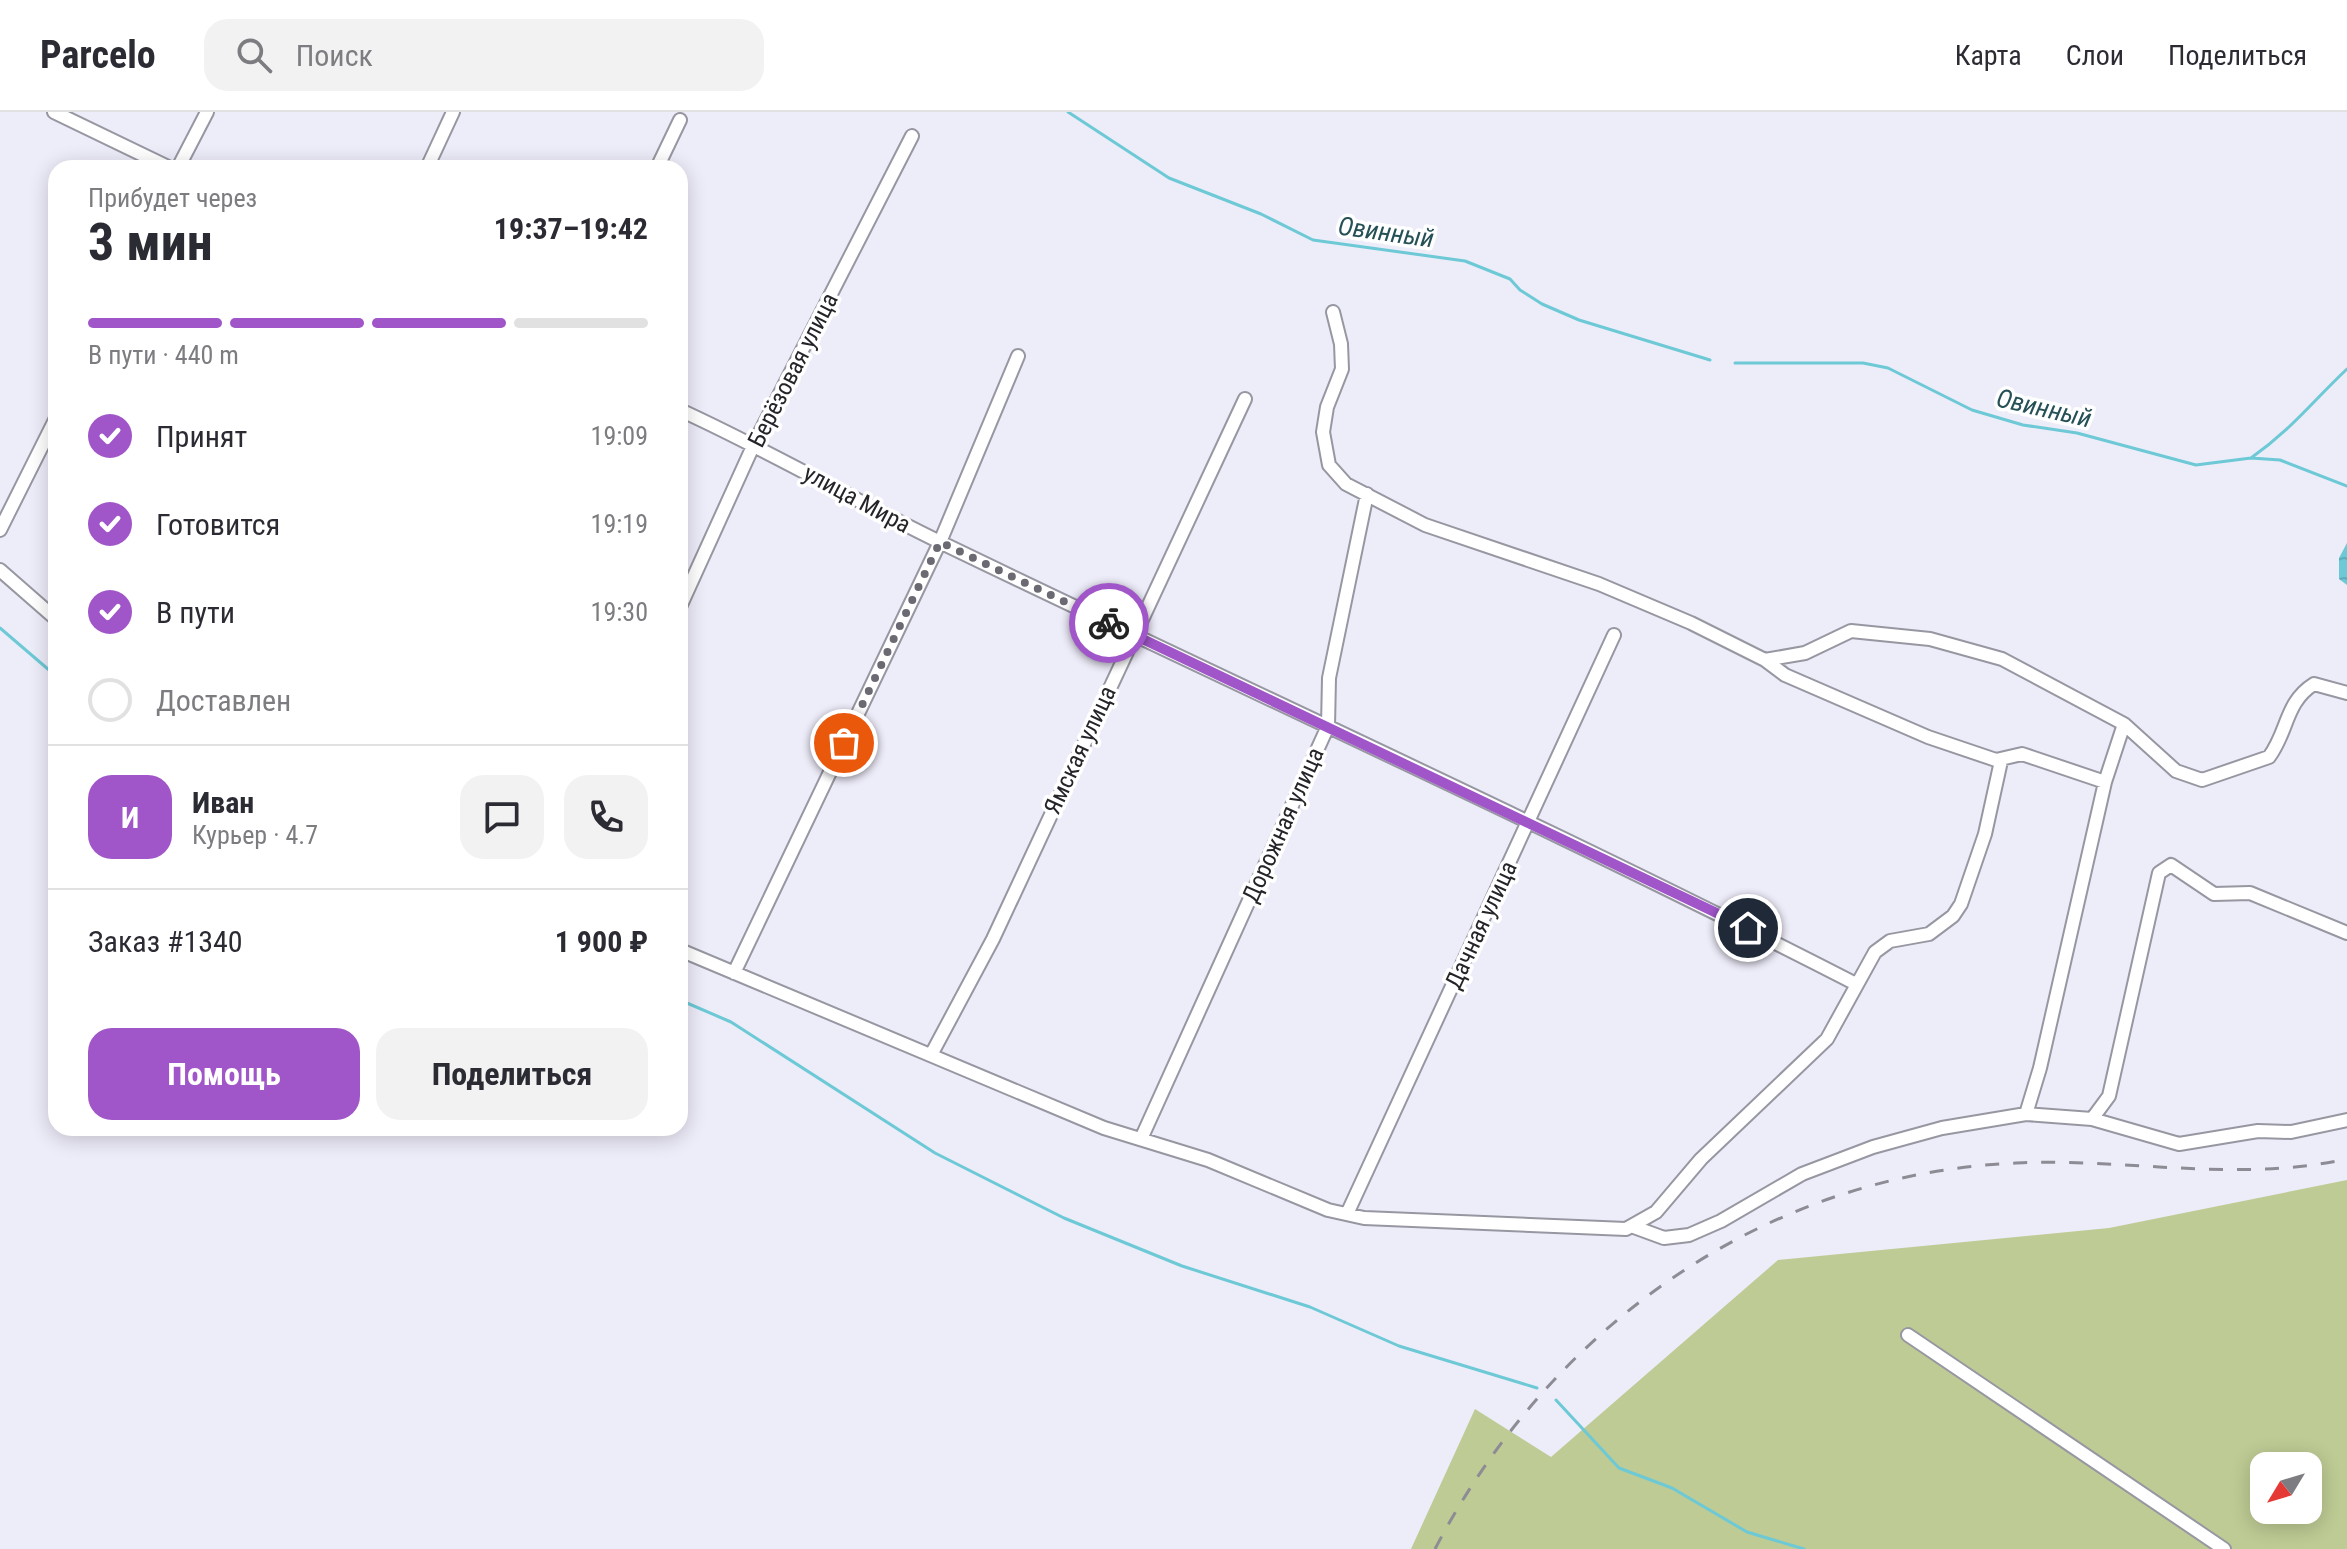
<!DOCTYPE html>
<html lang="ru">
<head>
<meta charset="utf-8">
<style>
	:root { --surface:#fff; --page:#f2f2f3; --text:#2b2b33; --muted:#7c7c81; --line:#e1e1e2; --accent:#a056c9 }
	body { margin:0; font-family:"Roboto Condensed",sans-serif; background:var(--page); color:var(--text); height:100vh; display:flex; flex-direction:column; font-size:30px; white-space:nowrap }
	* { box-sizing:border-box; margin:0 }
	p { font-size:26px; color:var(--muted) }
	.icon { flex:none; width:44px; height:44px; fill:none; stroke:currentColor; stroke-width:2; stroke-linecap:round; stroke-linejoin:round }
	.map { position:relative; flex:1; overflow:hidden }
	.details { position:absolute; left:48px; top:48px; width:640px; height:976px; display:flex; flex-direction:column; background:var(--surface); border-radius:24px; box-shadow:0 4px 20px #0003 }
	.details>* { flex:none }
	.needle { width:52px; rotate:232deg }
	.fabs { position:absolute; left:2250px; top:1340px; display:grid; gap:16px }
	.fabs a { display:grid; place-items:center; width:72px; height:72px; border-radius:16px; background:var(--surface); box-shadow:0 4px 20px #0003; font-size:40px }
	.pin { position:absolute; display:grid; place-items:center; width:68px; height:68px; color:#fff; margin:-34px; border:4px solid #fff; border-radius:50%; box-shadow:0 2px 8px #0007 }
	.courier { position:absolute; display:grid; place-items:center; width:80px; height:80px; margin:-40px; border:6px solid #a056c9; border-radius:50%; background:#fff; color:#222; box-shadow:0 2px 10px #0007 }
	.summary em { font-style:normal; font-weight:700 }
	.summary div { display:flex; flex-direction:column-reverse }
	.summary { display:flex; align-items:center; justify-content:space-between; height:136px; padding:0 40px }
	h1 { font-size:52px; font-weight:700; line-height:60px }
	.bar { display:grid; grid-template-columns:repeat(4,1fr); gap:12px 8px; align-content:center; height:96px; padding:0 40px }
	.bar i { height:10px; border-radius:6px; background:var(--line) }
	.bar .on { background:var(--accent) }
	.bar p { grid-column:span 4 }
	.line { display:flex; align-items:center; gap:20px; padding:0 40px; border-top:2px solid var(--line) }
	.line div { flex:1 }
	.round { display:grid; place-items:center; flex:none; width:84px; height:84px; border-radius:24px; background:var(--page) }
	ol { padding:0 40px; list-style:none }
	li { display:flex; align-items:center; gap:24px; height:88px }
	li p { margin-inline-start:auto }
	li .icon { padding:8px; border-radius:50%; background:var(--accent); color:#fff; stroke-width:4 }
	li:last-child { color:var(--muted) }
	li i { width:44px; height:44px; border:4px solid var(--line); border-radius:50% }
	.button { display:flex; gap:16px; margin-top:auto; padding:16px 40px }
	.button a { flex:1; height:92px; border-radius:24px; background:var(--accent); color:#fff; font-size:32px; font-weight:700; line-height:92px; text-align:center }
	.button a+a { background:var(--page); color:var(--text) }
	header { display:flex; align-items:center; gap:48px; box-sizing:border-box; height:112px; padding:0 40px; background:var(--surface); border-bottom:2px solid var(--line) }
	header strong { font-size:38px }
	nav { display:flex; gap:44px; margin-inline-start:auto; font-size:28px }
	.search { width:560px; height:72px; background:var(--page); display:flex; align-items:center; gap:20px; box-sizing:border-box; padding:0 28px; border-radius:24px; color:var(--muted); font-size:30px }
	.map>svg:first-child { display:block }
	.garden { fill:#becb94; fill-rule:evenodd }
	.water { fill:url(#water-waves) }
	.lines { fill:none; stroke-linecap:round; stroke-linejoin:round }
	.stream { stroke:#6cc9d5; stroke-width:3 }
	.minor-casing { stroke:#9797a2; stroke-width:16 }
	.minor { stroke:#fff; stroke-width:12 }
	.rail { stroke:#8d8c95; stroke-width:3; stroke-dasharray:14 14; stroke-linecap:butt }
	.done { stroke:#6b6a72; stroke-width:8; stroke-dasharray:0 14.4 }
	.route { stroke:#a056c9; stroke-width:10 }
	.labels { text-anchor:middle; stroke-width:7; stroke-linejoin:round; paint-order:stroke }
	.street-label { font-size:24px; fill:#252429; stroke:#fff }
	.water-label { font-size:26px; font-style:italic; fill:#255055; stroke:#fff }
</style>
</head>
<body>
<header>
<strong>Parcelo</strong>
<div class="search"><svg class="icon" aria-label="search" viewBox="0 0 24 24"><circle cx="10" cy="10" r="6"/><path d="M15 15l6 6"/></svg>Поиск</div>
<nav><a>Карта</a><a>Слои</a><a>Поделиться</a></nav>
</header>
<div class="map">
<svg width="2347" height="1437" viewBox="0 0 2347 1437">
	<defs>
		<pattern id="water-waves" width="16" height="10" patternUnits="userSpaceOnUse" patternTransform="scale(2)"><rect width="16" height="10" fill="#6cc9d5"/><path d="M0 5q4-4 8 0t8 0" fill="none" stroke="#5dacb7"/></pattern>
	</defs>
	<rect width="100%" height="100%" fill="#edecf9"/>
	<path class="garden" d="M2347,1068V1437H1411L1475,1297L1551,1345L1778,1148L2109,1116ZM2264,1354H2308V1398H2264Z"/>
	<path class="water" d="M2347,431V473L2339,467V446Z"/>
	<g class="lines">
		<path class="stream" d="M1068,0L1169,66L1261,102L1313,128L1465,149L1510,167L1520,178L1542,192L1579,208L1710,248
			M1735,251H1863L1888,256L1972,298L2023,313L2077,321L2196,353L2251,346L2280,348L2347,374
			M2251,346C2291,318 2312,290 2347,257
			M0,516L56,564
			M680,888L731,910L935,1041L1064,1106L1182,1154L1310,1195L1399,1234L1537,1276
			M1556,1288L1619,1356L1672,1376L1747,1420L1804,1437"/>
		<g class="minor-casing">
			<path id="minor" d="M54,0L170,56
				M178,56L207,0
				M427,56L453,0
				M657,56L680,8
				M1333,200L1341,232L1342,257L1327,295L1323,320L1329,353L1346,372L1425,413L1599,472L1691,511L1765,548L1785,563L1928,625L1996,648L2022,642L2105,670
				M680,298C770,339 855,389 944,432C1248,579 1556,718 1856,872
				M0,418L56,306
				M0,458L56,507
				M680,495L754,332L912,24
				M1765,548L1805,541L1851,519L1930,527L2002,547L2124,612L2176,659L2202,668L2269,645C2288,620 2285,590 2314,572L2347,581
				M680,838L1104,1016L1208,1048L1328,1098L1364,1106L1626,1117L1656,1100L1701,1047L1827,927L1875,840L1890,829L1929,822L1953,804L1961,792L1985,722L2001,649
				M734,861L940,430L1018,244
				M931,943L993,827L1245,287
				M2026,1002L2040,956L2105,670L2124,612
				M2092,1007L2109,984L2159,761L2171,753L2214,782L2250,781L2347,821
				M1141,1027L1328,614L1329,566L1367,382
				M1347,1102L1614,523
				M1634,1115L1664,1126L1689,1123L1721,1109L1802,1062L1873,1035L1942,1016L2026,1002L2092,1007L2179,1032L2258,1019L2291,1020L2347,1008
				M1908,1223L2224,1437"/>
		</g>
		<use href="#minor" class="minor"/>
		<path class="rail" d="M1435,1437C1550,1216 1763,1062 2016,1051C2126,1046 2237,1071 2347,1047"/>
	</g>
	<g class="lines">
		<path class="done" d="M844,631L940,430L1109,511"/>
		<path class="route" d="M1109,511L1748,816"/>
	</g>
	<g class="labels">
		<g class="street-label">
			<text transform="translate(793 258) rotate(-63)" y="8">Берёзовая улица</text>
			<text transform="translate(857 387) rotate(28)" y="8">улица Мира</text>
			<text transform="translate(1080 638) rotate(-65)" y="8">Ямская улица</text>
			<text transform="translate(1283 713) rotate(-66)" y="8">Дорожная улица</text>
			<text transform="translate(1481 813) rotate(-65)" y="8">Дачная улица</text>
		</g>
		<g class="water-label">
			<text transform="translate(1386 120) rotate(8)" y="9">Овинный</text>
			<text transform="translate(2044 296) rotate(13)" y="9">Овинный</text>
		</g>
	</g>
</svg>
<div class="fabs">
<a><svg class="needle" viewBox="-14 -14 28 28"><path d="M0-13l5 13h-10z" fill="#e53935"/><path d="M0 13l5-13h-10z" fill="#7c7c81"/></svg></a>
</div>
<div class="pin" style="left:844px;top:631px;background:#ea580c"><svg class="icon" aria-label="bag" viewBox="0 0 24 24"><path d="M5 8h14l-1 12H6zM9 8a3 3 0 0 1 6 0"/></svg></div>
<div class="pin" style="left:1748px;top:816px;background:#1f2937"><svg class="icon" aria-label="home" viewBox="0 0 24 24"><path d="M3 11l9-7 9 7M6 9v11h12V9"/></svg></div>
<div class="courier" style="left:1109px;top:511px"><svg class="icon" aria-label="bike" viewBox="0 0 24 24"><circle cx="6" cy="16" r="4"/><circle cx="18" cy="16" r="4"/><path d="M6 16l4-8h5l3 8M10 8l3 8H6M13 5h3"/></svg></div>
<section class="details">
<div class="summary"><div><h1>3 мин</h1><p>Прибудет через</p></div><em>19:37–19:42</em></div>
<div class="bar"><i class="on"></i><i class="on"></i><i class="on"></i><i></i><p>В пути · 440 m</p></div>
<ol>
<li><svg class="icon" aria-label="check" viewBox="0 0 24 24"><path d="M5 12l5 5 9-10"/></svg>Принят<p>19:09</p></li>
<li><svg class="icon" aria-label="check" viewBox="0 0 24 24"><path d="M5 12l5 5 9-10"/></svg>Готовится<p>19:19</p></li>
<li><svg class="icon" aria-label="check" viewBox="0 0 24 24"><path d="M5 12l5 5 9-10"/></svg>В пути<p>19:30</p></li>
<li><i></i>Доставлен</li>
</ol>
<div class="line" style="height:144px"><b class="round" style="background:var(--accent);color:#fff">И</b><div><b>Иван</b><p>Курьер · 4.7</p></div><a class="round"><svg class="icon" aria-label="chat" viewBox="0 0 24 24"><path d="M4 5h16v11H9l-5 4z"/></svg></a><a class="round"><svg class="icon" aria-label="phone" viewBox="0 0 24 24"><path d="M5 4h4l2 5-3 2q2 4 5 5l2-3 5 2v4C11 20 4 13 5 4z"/></svg></a></div>
<div class="line" style="height:104px"><div>Заказ #1340</div><b>1 900 ₽</b></div>
<div class="button"><a>Помощь</a><a>Поделиться</a></div>
</section>
</div>
</body>
</html>
